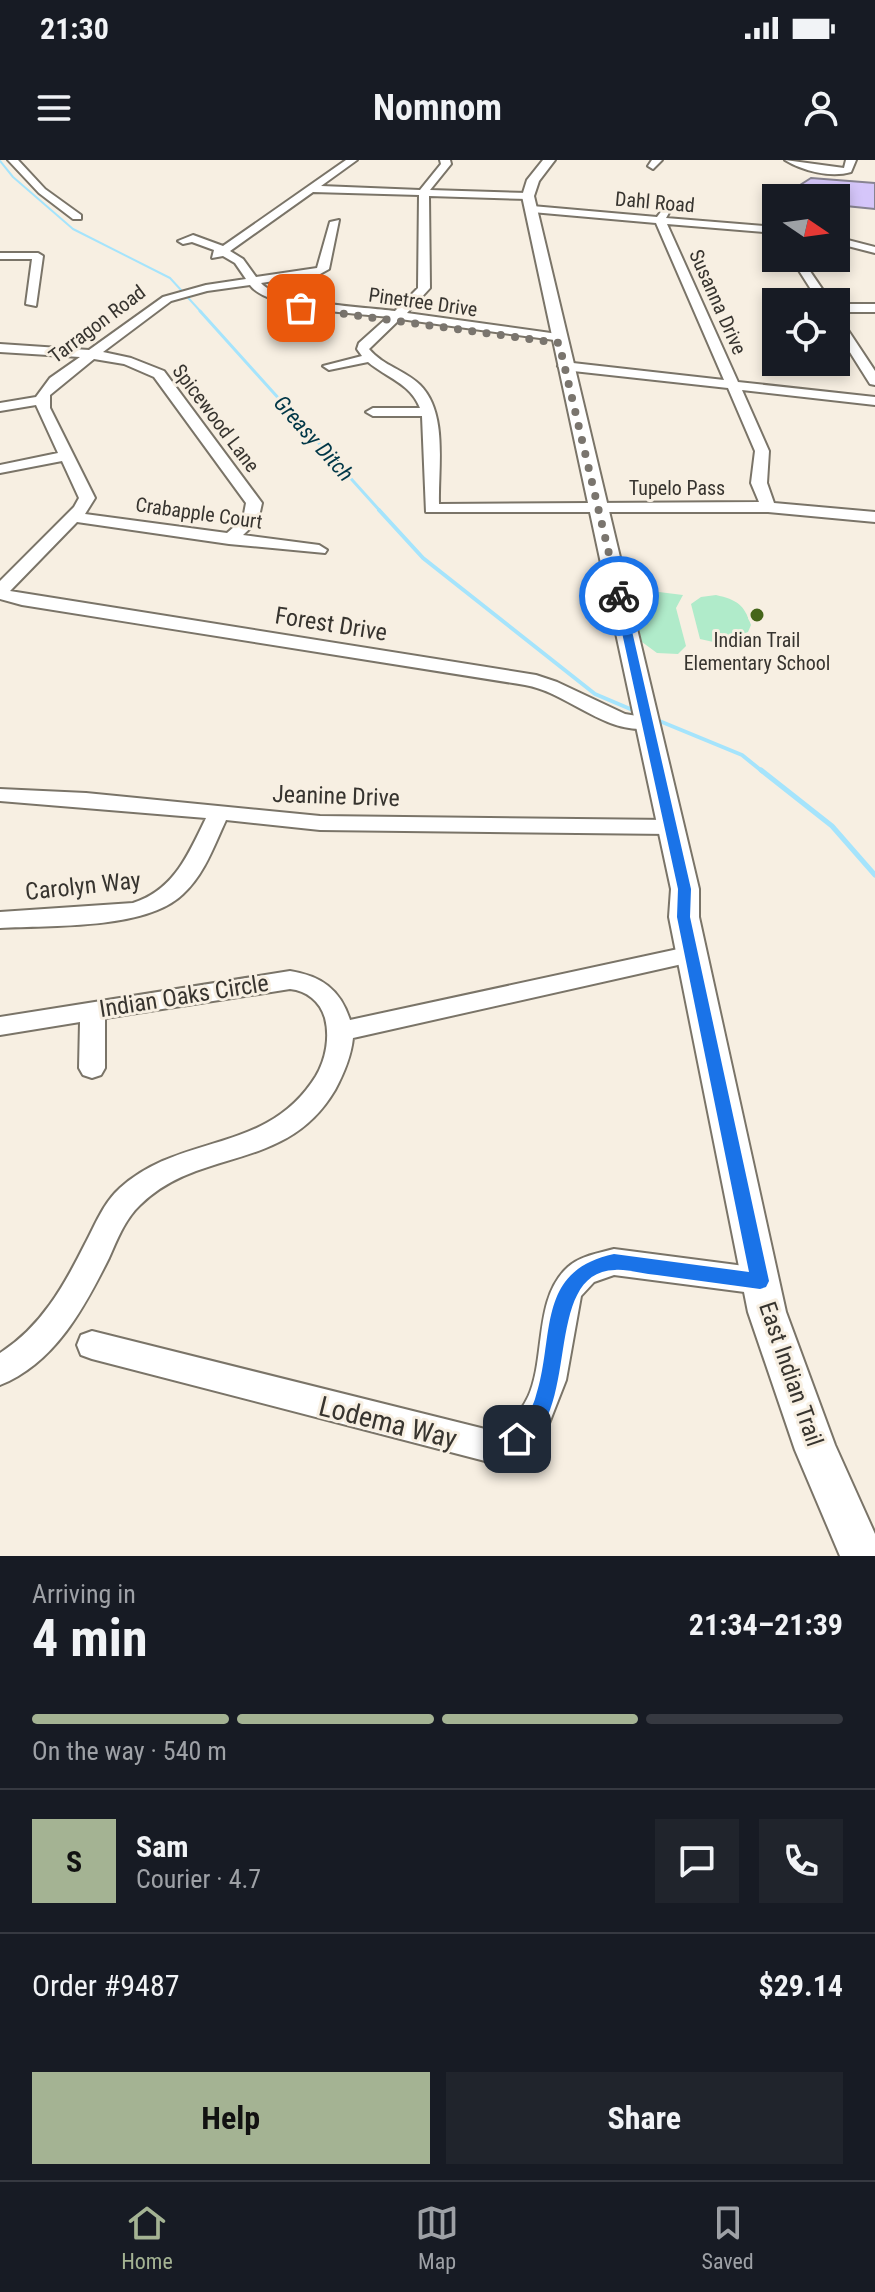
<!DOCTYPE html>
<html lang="en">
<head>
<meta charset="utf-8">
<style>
	:root { --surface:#171b24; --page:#20242c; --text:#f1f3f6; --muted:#9ea1a6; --line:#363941; --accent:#a4b393 }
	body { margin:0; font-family:"Roboto Condensed",sans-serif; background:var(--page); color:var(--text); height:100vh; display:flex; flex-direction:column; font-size:30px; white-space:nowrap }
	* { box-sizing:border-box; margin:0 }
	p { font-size:26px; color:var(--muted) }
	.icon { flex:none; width:44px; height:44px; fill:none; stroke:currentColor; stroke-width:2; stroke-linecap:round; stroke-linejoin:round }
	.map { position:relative; height:1396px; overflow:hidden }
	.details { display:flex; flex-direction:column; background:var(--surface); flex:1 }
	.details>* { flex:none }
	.needle { width:52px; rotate:103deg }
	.buttons { position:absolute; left:762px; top:24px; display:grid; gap:16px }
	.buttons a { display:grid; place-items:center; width:88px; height:88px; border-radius:0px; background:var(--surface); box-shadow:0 4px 12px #0003; font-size:40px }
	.pin { position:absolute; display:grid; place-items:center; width:68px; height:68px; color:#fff; margin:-34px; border-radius:16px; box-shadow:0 4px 12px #0006 }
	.courier { position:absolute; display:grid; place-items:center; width:80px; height:80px; margin:-40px; border:6px solid #1a73e8; border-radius:50%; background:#fff; color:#222; box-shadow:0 2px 10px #0007 }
	.overview em { font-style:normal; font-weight:700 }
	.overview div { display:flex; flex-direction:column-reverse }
	.overview { display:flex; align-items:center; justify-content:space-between; height:136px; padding:0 32px }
	h1 { font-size:52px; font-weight:700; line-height:60px }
	.bar { display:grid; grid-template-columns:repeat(4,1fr); gap:12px 8px; align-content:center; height:96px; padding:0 32px }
	.bar i { height:10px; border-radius:6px; background:var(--line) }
	.bar .current { background:var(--accent) }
	.bar p { grid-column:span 4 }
	.line { display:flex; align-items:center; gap:20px; padding:0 32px; border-top:2px solid var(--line) }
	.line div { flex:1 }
	.round { display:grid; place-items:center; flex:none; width:84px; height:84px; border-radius:0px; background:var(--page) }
	.cta { display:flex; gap:16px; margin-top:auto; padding:16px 32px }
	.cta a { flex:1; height:92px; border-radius:0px; background:var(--accent); color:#111; font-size:32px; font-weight:700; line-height:92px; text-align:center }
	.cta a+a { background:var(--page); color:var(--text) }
	.status { display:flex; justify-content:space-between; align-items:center; height:56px; padding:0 40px; background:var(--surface); direction:ltr }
	.status svg { height:22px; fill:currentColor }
	header { display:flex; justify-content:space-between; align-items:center; height:104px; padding:0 32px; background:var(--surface); font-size:36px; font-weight:700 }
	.tabs { display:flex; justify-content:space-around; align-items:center; height:112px; border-top:2px solid var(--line); background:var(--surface); font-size:22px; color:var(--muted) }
	.tabs a { display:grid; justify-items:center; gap:4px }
	.tabs .current { color:var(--accent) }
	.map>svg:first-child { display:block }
	.green { fill:#b0ebca }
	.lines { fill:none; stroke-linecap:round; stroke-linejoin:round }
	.stream-far3 { stroke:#a5e4fc; stroke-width:2 }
	.stream-far2 { stroke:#a5e4fc; stroke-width:3 }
	.stream-far1 { stroke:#a5e4fc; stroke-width:4 }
	.stream { stroke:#a5e4fc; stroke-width:5 }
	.building { fill:#d5c6fa; stroke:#878391; stroke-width:2 }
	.minor-casing { stroke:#7a7468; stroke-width:4 }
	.major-casing { stroke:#7a7468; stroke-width:4 }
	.minor { fill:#fff; fill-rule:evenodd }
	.major { fill:#fff; fill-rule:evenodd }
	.route { fill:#1a73e8 }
	.done { stroke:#7a756e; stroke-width:8; stroke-dasharray:0 14.4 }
	.poi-dot { fill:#45651a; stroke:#f7efe2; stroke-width:3 }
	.labels { text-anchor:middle; stroke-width:6; stroke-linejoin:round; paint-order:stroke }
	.far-street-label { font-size:20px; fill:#37342f; stroke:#f7efe2 }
	.far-poi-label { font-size:20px; fill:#37342f; stroke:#f7efe2 }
	.far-water-label { font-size:22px; font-style:italic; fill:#003747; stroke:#f7efe2 }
	.street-label { font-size:24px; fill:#37342f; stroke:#f7efe2 }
	.near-street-label { font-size:28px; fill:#37342f; stroke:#f7efe2 }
</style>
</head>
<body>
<div class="status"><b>21:30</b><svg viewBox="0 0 49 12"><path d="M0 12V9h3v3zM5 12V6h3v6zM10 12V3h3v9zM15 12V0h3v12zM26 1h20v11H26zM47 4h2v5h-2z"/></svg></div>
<header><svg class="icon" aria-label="menu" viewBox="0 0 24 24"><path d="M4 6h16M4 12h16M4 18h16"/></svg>Nomnom<svg class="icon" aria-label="person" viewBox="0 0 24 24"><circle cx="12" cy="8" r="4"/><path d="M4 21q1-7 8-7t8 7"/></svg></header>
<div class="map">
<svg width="875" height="1396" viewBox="0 0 875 1396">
	<rect width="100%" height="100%" fill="#f7efe2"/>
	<path class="green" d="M643,430L683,435L676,448L686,486L678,494L657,493L642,482L630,431Z
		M716,435C737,440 744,444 751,465L748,472L718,483L700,479L691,444L701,437Z"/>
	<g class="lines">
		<path class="stream-far3" d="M0,1L13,17L73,69L170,118L202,153"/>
		<path class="stream-far2" d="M200,151L381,352"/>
		<path class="stream-far1" d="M379,350L423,398L595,534L635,551
			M657,560L742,595L763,612"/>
		<path class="stream" d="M761,610L832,666L875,715"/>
	</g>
	<path class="building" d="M811,18L875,23V49L836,45V38L789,32Z"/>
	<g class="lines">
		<g class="minor-casing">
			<path id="minor" d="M8,0H18L45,29L81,55V59H73L39,33Z
				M346,0H357L321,26L420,30L441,4L440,0H450L451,4L430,30L528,33L533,36L528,39L429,36L430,128L407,153L558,174L564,178L562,181L400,159L369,189C383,206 405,210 420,225C448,253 438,307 439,344L759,342L751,323L755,291L728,228L564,210L558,206L564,202L724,220L656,63L532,52L527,49L532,46L657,57L669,41L674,44L666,58L776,67V73L667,64L738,222L875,237V245L742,230L769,291L767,323L774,343L875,352V362L768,352H426L422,256H373L366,252L373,248H420C410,223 387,218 368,202L329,210L323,206L362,196L357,189L359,183L388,157C356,153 268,150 250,125L207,131L171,141L103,192L131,198L164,211L262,343L258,361L243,375L319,385L327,390L325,393L229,384L77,362L10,431L536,515L557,522L625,554L655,559L658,563L655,567C609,579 568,532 525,525C357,498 190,472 22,445L0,439V421L74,347L79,338L62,301L0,313V305L58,293L36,245L0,251V243L36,237L50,218L80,197L0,192V184L89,190L163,137L206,125L246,119L235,103L223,96L212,98L214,90L192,82L183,84L178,81L193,75L223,86ZM313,32L419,35L418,128L395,151C366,147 279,144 261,123L320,114L329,109L339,60L330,62L317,108L256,117L243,99L230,91ZM94,199L124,204L154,217L246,343L243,359L227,373L85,354L95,338L50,248V235Z
				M652,0H662L653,9L648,6Z
				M785,0L844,8L846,0H856L851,12C831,18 803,11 785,0Z
				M836,77L875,87V93L836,83Z
				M0,93H38L43,96L36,146L26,144L32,99H0Z
				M791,98H801L831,142H819Z
				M836,144H875V152H836Z
				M836,157L840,158L875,211V225L870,224L836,170Z
				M0,629L86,633L320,656L670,660L681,667L670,674L320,670L226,660C214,686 204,715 183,734C146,770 51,765 0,768V752L133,743C174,730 188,695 206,658L0,641Z
				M692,786L700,788L704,794L700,800L353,878C351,897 344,913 335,930C286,1013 200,986 140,1045C125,1059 117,1080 109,1098C84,1148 55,1203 0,1225V1193C41,1167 64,1126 85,1084C95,1065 104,1042 120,1028C182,972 267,995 316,916C326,899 330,877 325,858C320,841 307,831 290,829L105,858V908L101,915L92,918L83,915L79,908L80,862L0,875V857L290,811C321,816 340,829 350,860Z
				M614,1089L760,1108L771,1112L775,1121L771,1130L760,1134L614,1115L594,1122L581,1136L566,1220L548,1266L537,1281L522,1291L489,1302L92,1199L81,1195L77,1185L81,1175L92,1171L489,1270C563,1249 520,1150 568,1107C580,1096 599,1093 614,1089Z"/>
		</g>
		<g class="major-casing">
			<path id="major" d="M543,0H555L539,21L534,36L699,729V757L786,1152L835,1285L875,1374V1396H840L795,1290L748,1152L669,757L671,729L522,36L527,20Z"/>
		</g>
		<use href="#minor" class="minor"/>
		<use href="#major" class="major"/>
	</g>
	<path class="route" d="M619,433L624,436L691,729L690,757L769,1121L766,1127L760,1129C726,1124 691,1120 657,1115C643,1114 628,1109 615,1110C539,1112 585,1261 517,1289L510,1286L507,1279C514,1264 529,1258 535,1239C556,1178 534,1111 614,1094L749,1112L677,757L678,729L614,436Z"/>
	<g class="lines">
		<path class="done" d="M301,148L559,183L619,436"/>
	</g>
	<circle class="poi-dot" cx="757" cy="455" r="8"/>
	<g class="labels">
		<g class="far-street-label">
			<text transform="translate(655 42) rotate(5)" y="7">Dahl Road</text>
			<text transform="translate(423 142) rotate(8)" y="7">Pinetree Drive</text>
			<text transform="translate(718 142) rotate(66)" y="7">Susanna Drive</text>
			<text transform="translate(97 164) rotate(-37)" y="7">Tarragon Road</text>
			<text transform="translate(216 258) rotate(53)" y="7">Spicewood Lane</text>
			<text x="677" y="335">Tupelo Pass</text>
			<text transform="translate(199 353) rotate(8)" y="7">Crabapple Court</text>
		</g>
		<g class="far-poi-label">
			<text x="757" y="487">Indian Trail<tspan x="757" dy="23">Elementary School</tspan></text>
		</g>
		<g class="far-water-label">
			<text transform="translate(314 278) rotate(48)" y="8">Greasy Ditch</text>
		</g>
		<g class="street-label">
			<text transform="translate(331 464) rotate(9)" y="8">Forest Drive</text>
			<text transform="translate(336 636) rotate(2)" y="8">Jeanine Drive</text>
			<text transform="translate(83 726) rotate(-6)" y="8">Carolyn Way</text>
			<text transform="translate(184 836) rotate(-9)" y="8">Indian Oaks Circle</text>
			<text transform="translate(791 1214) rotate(71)" y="8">East Indian Trail</text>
		</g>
		<g class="near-street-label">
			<text transform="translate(388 1262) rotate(14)" y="10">Lodema Way</text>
		</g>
	</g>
</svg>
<div class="buttons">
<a><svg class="needle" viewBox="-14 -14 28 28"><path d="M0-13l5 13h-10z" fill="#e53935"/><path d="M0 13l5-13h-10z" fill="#9ea1a6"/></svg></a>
<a><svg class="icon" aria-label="locate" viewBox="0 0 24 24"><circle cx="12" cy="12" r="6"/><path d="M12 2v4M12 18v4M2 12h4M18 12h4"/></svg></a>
</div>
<div class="pin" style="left:301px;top:148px;background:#ea580c"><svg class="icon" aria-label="bag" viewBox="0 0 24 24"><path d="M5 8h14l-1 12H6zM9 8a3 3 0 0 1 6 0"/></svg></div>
<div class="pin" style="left:517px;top:1279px;background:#1f2937"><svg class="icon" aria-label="home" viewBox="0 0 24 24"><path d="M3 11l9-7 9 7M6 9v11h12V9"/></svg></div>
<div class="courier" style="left:619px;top:436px"><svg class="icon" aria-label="bike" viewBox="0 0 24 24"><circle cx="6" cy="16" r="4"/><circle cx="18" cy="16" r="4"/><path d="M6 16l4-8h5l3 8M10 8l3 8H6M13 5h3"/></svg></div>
</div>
<section class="details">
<div class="overview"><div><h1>4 min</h1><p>Arriving in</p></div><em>21:34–21:39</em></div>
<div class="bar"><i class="current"></i><i class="current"></i><i class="current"></i><i></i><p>On the way · 540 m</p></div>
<div class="line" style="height:144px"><b class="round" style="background:var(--accent);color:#111">S</b><div><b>Sam</b><p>Courier · 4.7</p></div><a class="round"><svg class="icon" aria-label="chat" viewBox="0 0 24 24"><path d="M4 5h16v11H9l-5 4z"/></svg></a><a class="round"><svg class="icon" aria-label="phone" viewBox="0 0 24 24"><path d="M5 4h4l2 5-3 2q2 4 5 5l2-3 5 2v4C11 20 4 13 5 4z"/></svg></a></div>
<div class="line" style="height:104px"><div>Order #9487</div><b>$29.14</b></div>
<div class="cta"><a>Help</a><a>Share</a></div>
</section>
<nav class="tabs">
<a class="current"><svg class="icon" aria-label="home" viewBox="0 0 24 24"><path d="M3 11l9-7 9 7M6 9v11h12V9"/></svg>Home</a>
<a><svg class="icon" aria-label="map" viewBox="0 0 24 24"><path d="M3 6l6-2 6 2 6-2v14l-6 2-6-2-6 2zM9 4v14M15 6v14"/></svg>Map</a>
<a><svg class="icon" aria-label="saved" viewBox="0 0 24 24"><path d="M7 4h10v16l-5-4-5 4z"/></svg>Saved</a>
</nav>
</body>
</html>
